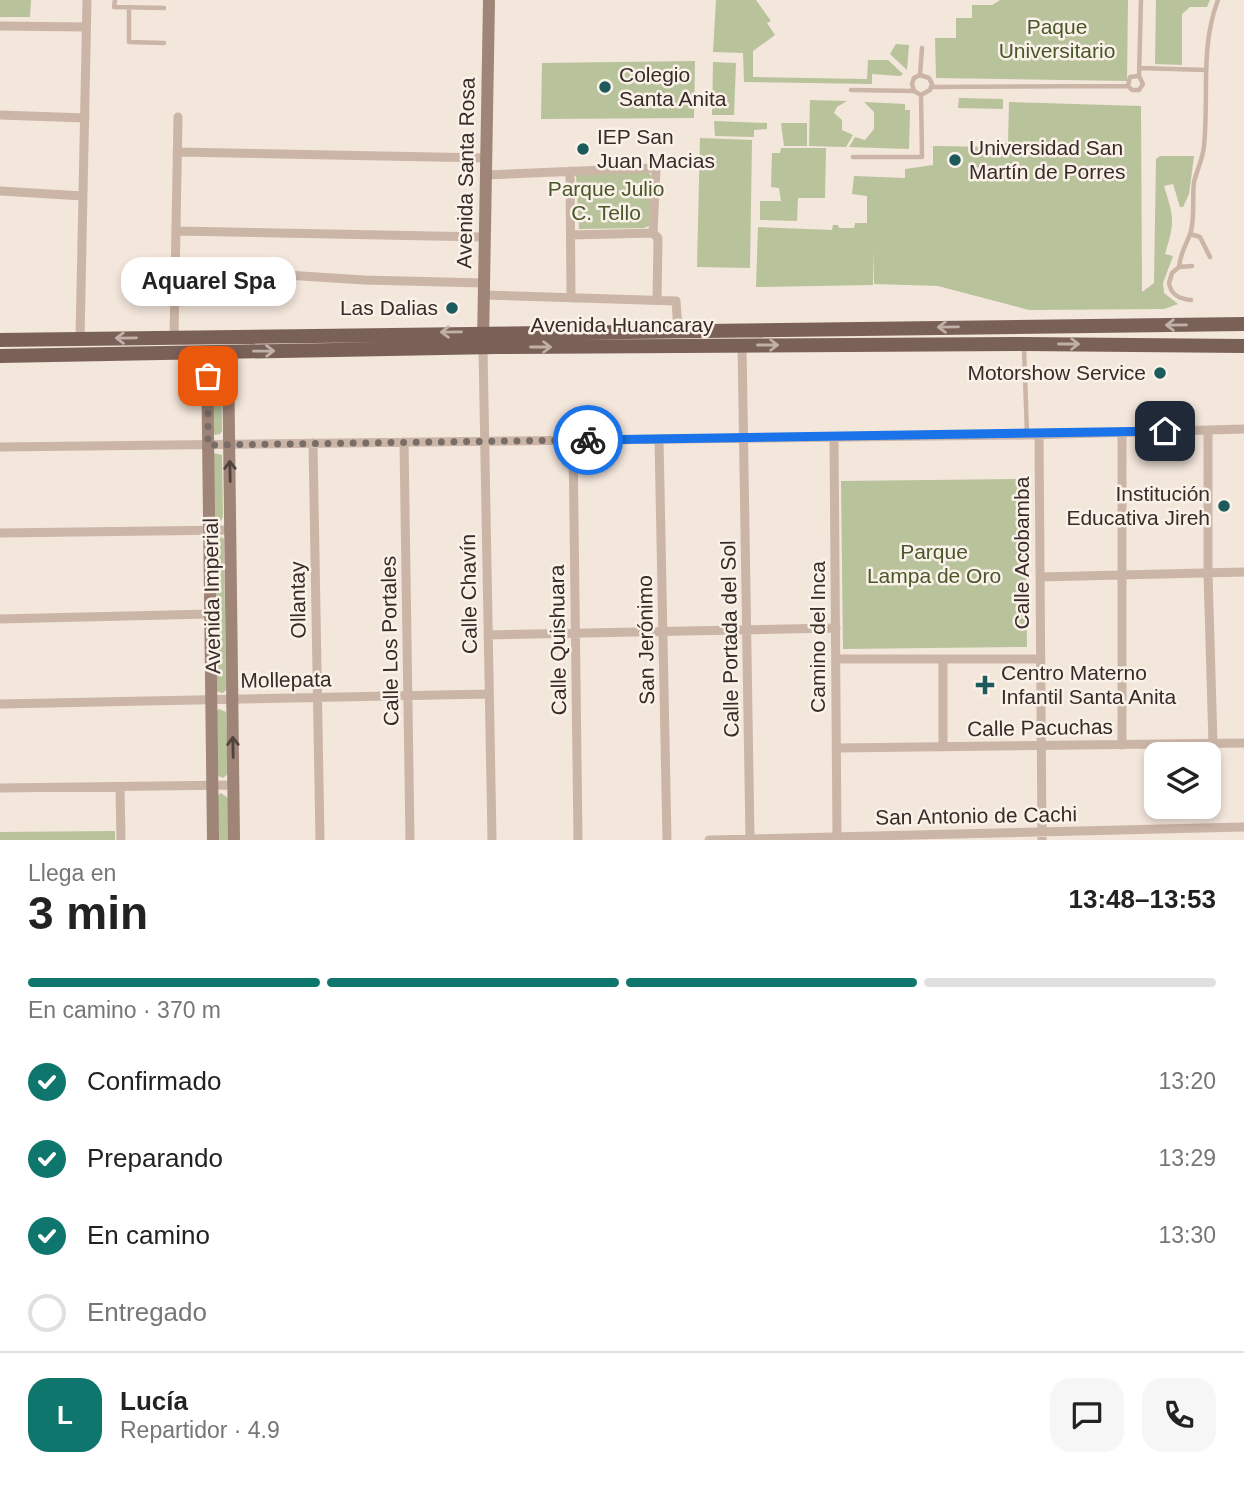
<!DOCTYPE html>
<html lang="es">
<head>
<meta charset="utf-8">
<style>
	:root { --surface:#fff; --page:#f6f6f6; --text:#222; --muted:#767676; --line:#e0e0e0; --accent:#0f766e }
	body { margin:0; font-family:Arial,sans-serif; background:var(--page); color:var(--text); height:100vh; display:flex; flex-direction:column; font-size:26px; white-space:nowrap }
	* { box-sizing:border-box; margin:0 }
	p { font-size:23px; color:var(--muted) }
	.icon { flex:none; width:38px; height:38px; fill:none; stroke:currentColor; stroke-width:2; stroke-linecap:round; stroke-linejoin:round }
	.map { position:relative; height:840px; overflow:hidden }
	.details { display:flex; flex-direction:column; background:var(--surface); flex:1 }
	.details>* { flex:none }
	.buttons { position:absolute; left:1144px; top:742px; display:grid; gap:14px }
	.buttons a { display:grid; place-items:center; width:77px; height:77px; border-radius:14px; background:var(--surface); box-shadow:0 4px 10px #0003; font-size:35px }
	.pin { position:absolute; display:grid; place-items:center; width:60px; height:60px; color:#fff; margin:-30px; border-radius:14px; box-shadow:0 4px 10px #0006 }
	.courier { position:absolute; display:grid; place-items:center; width:70px; height:70px; margin:-35px; border:5px solid #1a73e8; border-radius:50%; background:#fff; color:#222; box-shadow:0 2px 9px #0007 }
	.bubble { position:absolute; height:49px; border-radius:21px; background:var(--surface); box-shadow:0 4px 10px #0003; font-size:23px; font-weight:600; line-height:49px; text-align:center }
	.summary em { font-style:normal; font-weight:600 }
	.summary div { display:flex; flex-direction:column-reverse }
	.summary { display:flex; align-items:center; justify-content:space-between; height:119px; padding:0 28px }
	h1 { font-size:46px; font-weight:600; line-height:52px }
	.bar { display:grid; grid-template-columns:repeat(4,1fr); gap:10px 7px; align-content:center; height:84px; padding:0 28px }
	.bar i { height:9px; border-radius:5px; background:var(--line) }
	.bar .active { background:var(--accent) }
	.bar p { grid-column:span 4 }
	.line { display:flex; align-items:center; gap:18px; padding:0 28px; border-top:2px solid var(--line) }
	.line div { flex:1 }
	.round { display:grid; place-items:center; flex:none; width:74px; height:74px; border-radius:21px; background:var(--page) }
	ol { padding:0 28px; list-style:none }
	li { display:flex; align-items:center; gap:21px; height:77px }
	li p { margin-inline-start:auto }
	li .icon { padding:7px; border-radius:50%; background:var(--accent); color:#fff; stroke-width:4 }
	li:last-child { color:var(--muted) }
	li i { width:38px; height:38px; border:4px solid var(--line); border-radius:50% }
	.map>svg:first-child { display:block }
	.green { fill:#b8c29b }
	.lines { fill:none; stroke-linecap:round; stroke-linejoin:round }
	.lane { stroke:#cbb5a7; stroke-width:4.5 }
	.street { stroke:#cbb5a7; stroke-width:9 }
	.secondary { stroke:#9f8478; stroke-width:12 }
	.primary { stroke:#7a6158; stroke-width:14 }
	.oneway { stroke:#c0b0a7 }
	.oneway2 { stroke:#51423c }
	.done { stroke:#796d67; stroke-width:7; stroke-dasharray:0 12.6 }
	.route { stroke:#1a73e8; stroke-width:9 }
	.poi-dot { fill:#1c5a5b; stroke:#faf1e8; stroke-width:2.5 }
	.labels { text-anchor:middle; stroke-width:5; stroke-linejoin:round; paint-order:stroke }
	.park-label { font-size:21px; fill:#49572b; stroke:#faf1e8 }
	.poi-label { font-size:21px; fill:#372c28; stroke:#faf1e8; text-anchor:start }
	.street-label { font-size:21px; fill:#372c28; stroke:#faf1e8 }
</style>
</head>
<body>
<div class="map">
<svg width="1244" height="840" viewBox="0 0 1244 840">
	<rect width="100%" height="100%" fill="#f3e6db"/>
	<path class="green" d="M0,0H31L30,17H0Z
		M716,0H756L771,21L767,23L775,35L753,51V77L867,79L868,60H888L903,74L900,76L872,74V84L744,82L743,53L713,52Z
		M1000,0H1128L1127,81L936,78L935,38H956V18H972V5H992Z
		M1156,0H1210L1207,7H1190L1182,14V65L1155,64Z
		M896,44L909,45L907,70L890,54Z
		M695,61L694,118L541,119L542,63Z
		M713,62L736,63L734,115H712Z
		M959,98L1003,99V109L958,108Z
		M810,100L847,101L837,107L834,113L842,120V130L853,135L846,147L809,146Z
		M864,102L905,104V110H910L909,149L849,147L855,137L865,140L874,129V112Z
		M1009,102L1141,106L1142,292L1154,283L1156,159L1160,156H1194L1189,194L1183,207H1180L1173,184L1164,186C1174,218 1175,222 1165,254L1173,256L1163,283L1164,293L1178,304L1164,309L1029,310L938,286L874,284L873,250V285L756,287L758,227L832,230L833,225H838L839,228H854L855,223H867V196L852,194L854,176L905,178V169L933,165V146L1001,147L1002,143H1008Z
		M714,121L767,123V129L754,130V137L715,136Z
		M781,123H807V146H784Z
		M700,138L752,140L750,268L697,267Z
		M781,148H826L825,198H798L797,221L760,220V201H781L779,188L771,187L772,153H780Z
		M647,170L652,177L649,226L644,228L579,229L576,175Z
		M211,374H221L222,431L220,434L215,435L211,431Z
		M214,453L222,455L223,517L221,521L212,516Z
		M1025,479L1027,647L843,649L841,481Z
		M218,535L224,539L226,690L223,693L215,691L214,536Z
		M219,709L226,712L228,774L223,778L216,775V711Z
		M221,793L228,798L229,840H217L218,795Z
		M115,831V840H0V832Z"/>
	<g class="lines">
		<path class="lane" d="M115,0L114,7L164,8
			M129,7V42L164,43
			M1139,68L1206,70
			M920,75L929,78L932,84L930,90L921,95
			M1128,86L1130,77L1139,76
			M931,87L1128,86L1132,90H1139L1143,84L1139,76L1141,0
			M851,90L914,91
			M921,95L914,91L912,84L914,78L920,75L922,48
			M853,157H922L921,95
			M1190,234L1200,237L1210,257
			M1179,267L1192,266
			M1191,300C1179,299 1171,295 1169,283L1172,273L1179,267C1180,253 1187,244 1191,231C1195,214 1192,199 1194,182C1197,170 1203,158 1204,146C1209,97 1200,46 1218,0
			M1024,348L1027,434"/>
		<path class="street" d="M0,26L86,27
			M0,115L85,118
			M177,152L486,158
			M570,171L571,298
			M486,175L652,168L656,169L653,233L658,238L657,300
			M0,191L83,196
			M176,231L484,237
			M571,235L653,233
			M483,295L676,301L678,330
			M174,301H195L265,279L286,275L364,280L484,283
			M174,337L178,117
			M80,339L87,0
			M742,345L750,839
			M483,348L492,840
			M1208,430V573L1213,744
			M1039,435L1042,840
			M834,437L837,837
			M659,439L667,840
			M573,440L578,840
			M404,442L410,840
			M313,443L320,840
			M0,447L1027,435L1244,429
			M0,533L230,530
			M1040,577L1244,572
			M0,619L210,614
			M488,635L836,628
			M836,659H1041
			M943,659V747
			M0,704L489,694
			M1122,745V432
			M837,748L1244,743
			M0,788L234,785
			M120,788L121,840
			M709,840L1244,827"/>
		<path class="secondary" d="M483,343L489,0
			M228,352L234,840
			M207,353L213,840"/>
		<path class="primary" d="M0,340L1244,324
			M0,356L496,347L1024,344L1244,346"/>
	</g>
	<defs><path id="oneway-shaft" d="M-6 0H5M1.5-3L5.5 0L1.5 3" fill="none" stroke-width="1.6" stroke-linecap="round" stroke-linejoin="round" transform="scale(1.75)"/></defs>
	<g class="oneway">
		<use href="#oneway-shaft" transform="translate(1176 325) rotate(179)"/>
		<use href="#oneway-shaft" transform="translate(948 327) rotate(179)"/>
		<use href="#oneway-shaft" transform="translate(451 332) rotate(179)"/>
		<use href="#oneway-shaft" transform="translate(126 338) rotate(179)"/>
		<use href="#oneway-shaft" transform="translate(1069 344)"/>
		<use href="#oneway-shaft" transform="translate(768 345)"/>
		<use href="#oneway-shaft" transform="translate(541 347)"/>
		<use href="#oneway-shaft" transform="translate(264 351) rotate(-1)"/>
	</g>
	<g class="oneway2">
		<use href="#oneway-shaft" transform="translate(230 471) rotate(-91)"/>
		<use href="#oneway-shaft" transform="translate(233 747) rotate(-91)"/>
	</g>
	<g class="lines">
		<path class="done" d="M208,376V445L588,440"/>
		<path class="route" d="M588,440L1165,431"/>
	</g>
	<g class="poi-dot">
		<circle cx="605" cy="87" r="7"/>
		<circle cx="583" cy="149" r="7"/>
		<circle cx="955" cy="160" r="7"/>
		<circle cx="452" cy="308" r="7"/>
		<circle cx="1160" cy="373" r="7"/>
		<circle cx="1224" cy="506" r="7"/>
		<path d="M981.5 674.5h7v7h7v7h-7v7h-7v-7h-7v-7h7z"/>
	</g>
	<g class="labels">
		<g class="park-label">
			<text x="1057" y="34">Paque<tspan x="1057" dy="24">Universitario</tspan></text>
			<text x="606" y="196">Parque Julio<tspan x="606" dy="24">C. Tello</tspan></text>
			<text x="934" y="559">Parque<tspan x="934" dy="24">Lampa de Oro</tspan></text>
		</g>
		<g class="poi-label">
			<text x="619" y="82">Colegio<tspan x="619" dy="24">Santa Anita</tspan></text>
			<text x="597" y="144">IEP San<tspan x="597" dy="24">Juan Macias</tspan></text>
			<text x="969" y="155">Universidad San<tspan x="969" dy="24">Martín de Porres</tspan></text>
			<text x="438" y="315" text-anchor="end">Las Dalias</text>
			<text x="1146" y="380" text-anchor="end">Motorshow Service</text>
			<text x="1210" y="501" text-anchor="end">Institución<tspan x="1210" dy="24">Educativa Jireh</tspan></text>
			<text x="1001" y="680">Centro Materno<tspan x="1001" dy="24">Infantil Santa Anita</tspan></text>
		</g>
		<g class="street-label">
			<text transform="translate(466 173) rotate(-89)" y="7">Avenida Santa Rosa</text>
			<text x="622" y="332">Avenida Huancaray</text>
			<text transform="translate(1022 553) rotate(-90)" y="7">Calle Acobamba</text>
			<text transform="translate(469 594) rotate(-91)" y="7">Calle Chavín</text>
			<text transform="translate(212 596) rotate(-91)" y="7">Avenida Imperial</text>
			<text transform="translate(298 600) rotate(-91)" y="7">Ollantay</text>
			<text transform="translate(818 637) rotate(-90)" y="7">Camino del Inca</text>
			<text transform="translate(730 639) rotate(-91)" y="7">Calle Portada del Sol</text>
			<text transform="translate(558 640) rotate(-91)" y="7">Calle Quishuara</text>
			<text transform="translate(646 640) rotate(-91)" y="7">San Jerónimo</text>
			<text transform="translate(390 641) rotate(-91)" y="7">Calle Los Portales</text>
			<text transform="translate(286 680) rotate(-1)" y="7">Mollepata</text>
			<text transform="translate(1040 728) rotate(-1)" y="7">Calle Pacuchas</text>
			<text transform="translate(976 816) rotate(-1)" y="7">San Antonio de Cachi</text>
		</g>
	</g>
</svg>
<div class="buttons">
<a><svg class="icon" aria-label="layers" viewBox="0 0 24 24"><path d="M12 4l9 5-9 5-9-5zM3 14l9 5 9-5"/></svg></a>
</div>
<div class="pin" style="left:208px;top:376px;background:#ea580c"><svg class="icon" aria-label="bag" viewBox="0 0 24 24"><path d="M5 8h14l-1 12H6zM9 8a3 3 0 0 1 6 0"/></svg></div>
<div class="pin" style="left:1165px;top:431px;background:#1f2937"><svg class="icon" aria-label="home" viewBox="0 0 24 24"><path d="M3 11l9-7 9 7M6 9v11h12V9"/></svg></div>
<div class="courier" style="left:588px;top:440px"><svg class="icon" aria-label="bike" viewBox="0 0 24 24"><circle cx="6" cy="16" r="4"/><circle cx="18" cy="16" r="4"/><path d="M6 16l4-8h5l3 8M10 8l3 8H6M13 5h3"/></svg></div>
<div class="bubble" style="left:121px;top:257px;width:175px">Aquarel Spa</div>
</div>
<section class="details">
<div class="summary"><div><h1>3 min</h1><p>Llega en</p></div><em>13:48–13:53</em></div>
<div class="bar"><i class="active"></i><i class="active"></i><i class="active"></i><i></i><p>En camino · 370 m</p></div>
<ol>
<li><svg class="icon" aria-label="check" viewBox="0 0 24 24"><path d="M5 12l5 5 9-10"/></svg>Confirmado<p>13:20</p></li>
<li><svg class="icon" aria-label="check" viewBox="0 0 24 24"><path d="M5 12l5 5 9-10"/></svg>Preparando<p>13:29</p></li>
<li><svg class="icon" aria-label="check" viewBox="0 0 24 24"><path d="M5 12l5 5 9-10"/></svg>En camino<p>13:30</p></li>
<li><i></i>Entregado</li>
</ol>
<div class="line" style="height:126px"><b class="round" style="background:var(--accent);color:#fff">L</b><div><b>Lucía</b><p>Repartidor · 4.9</p></div><a class="round"><svg class="icon" aria-label="chat" viewBox="0 0 24 24"><path d="M4 5h16v11H9l-5 4z"/></svg></a><a class="round"><svg class="icon" aria-label="phone" viewBox="0 0 24 24"><path d="M5 4h4l2 5-3 2q2 4 5 5l2-3 5 2v4C11 20 4 13 5 4z"/></svg></a></div>
</section>
</body>
</html>
